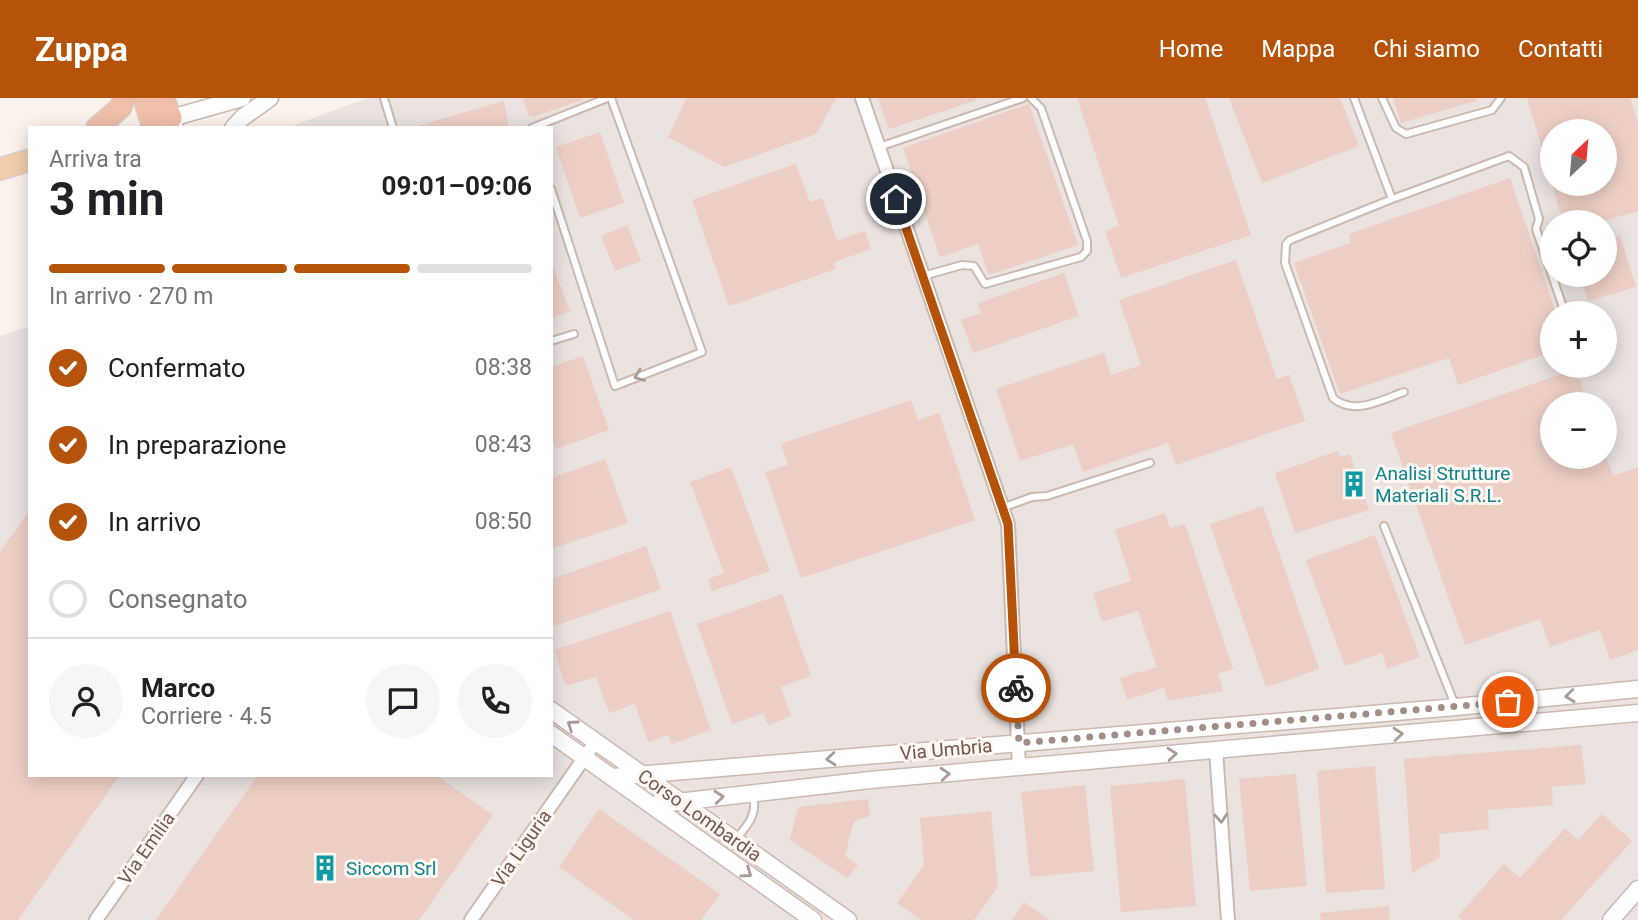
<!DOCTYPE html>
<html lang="it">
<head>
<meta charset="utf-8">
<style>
	:root { --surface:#fff; --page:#f6f6f6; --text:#202124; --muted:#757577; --line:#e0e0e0; --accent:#b45309 }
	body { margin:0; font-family:Roboto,sans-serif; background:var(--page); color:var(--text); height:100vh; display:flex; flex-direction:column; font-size:26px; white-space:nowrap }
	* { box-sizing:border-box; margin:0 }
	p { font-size:23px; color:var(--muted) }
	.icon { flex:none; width:38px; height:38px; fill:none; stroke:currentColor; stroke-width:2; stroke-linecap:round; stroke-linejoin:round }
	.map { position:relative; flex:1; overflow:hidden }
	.panel { position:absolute; left:28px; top:28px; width:525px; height:651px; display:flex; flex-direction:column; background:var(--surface); border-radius:0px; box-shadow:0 4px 18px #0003 }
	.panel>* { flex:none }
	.needle { width:46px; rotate:26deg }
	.fabs { position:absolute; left:1540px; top:21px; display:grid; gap:14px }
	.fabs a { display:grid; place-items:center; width:77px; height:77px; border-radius:50%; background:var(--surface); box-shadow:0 4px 18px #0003; font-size:35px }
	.pin { position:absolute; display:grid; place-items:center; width:60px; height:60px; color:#fff; margin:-30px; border:4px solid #fff; border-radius:50%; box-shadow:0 2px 7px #0007 }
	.courier { position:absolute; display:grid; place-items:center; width:70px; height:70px; margin:-35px; border:5px solid #b45309; border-radius:50%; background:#fff; color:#222; box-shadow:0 2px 9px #0007 }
	.headline em { font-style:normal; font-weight:700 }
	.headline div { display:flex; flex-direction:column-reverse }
	.headline { display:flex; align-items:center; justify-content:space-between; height:119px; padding:0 21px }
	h1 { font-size:46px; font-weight:700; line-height:52px }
	.bar { display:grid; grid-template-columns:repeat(4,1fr); gap:10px 7px; align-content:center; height:84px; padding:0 21px }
	.bar i { height:9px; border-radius:5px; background:var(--line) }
	.bar .active { background:var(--accent) }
	.bar p { grid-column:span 4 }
	.line { display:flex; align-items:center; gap:18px; padding:0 21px; border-top:2px solid var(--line) }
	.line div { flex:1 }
	.round { display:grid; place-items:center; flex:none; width:74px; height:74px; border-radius:37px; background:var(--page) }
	ol { padding:0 21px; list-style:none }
	li { display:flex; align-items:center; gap:21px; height:77px }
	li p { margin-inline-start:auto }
	li .icon { padding:7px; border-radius:50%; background:var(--accent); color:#fff; stroke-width:4 }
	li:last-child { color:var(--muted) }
	li i { width:38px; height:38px; border:4px solid var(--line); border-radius:50% }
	header { display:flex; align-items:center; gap:42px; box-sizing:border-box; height:98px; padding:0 35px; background:var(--accent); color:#fff }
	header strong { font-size:33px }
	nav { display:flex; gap:38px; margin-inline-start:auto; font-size:24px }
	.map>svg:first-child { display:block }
	.industrial { fill:#eae3e0; fill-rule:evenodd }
	.building { fill:#edcfc5 }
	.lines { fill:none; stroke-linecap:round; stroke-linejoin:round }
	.service-casing { stroke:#ccb9b1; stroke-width:10 }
	.minor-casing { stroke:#ccb9b1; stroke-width:16 }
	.tertiary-casing { stroke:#ccb9b1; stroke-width:19 }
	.primary-casing { stroke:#d8d0ce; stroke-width:24 }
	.trunk-casing { stroke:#d8d0ce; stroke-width:24 }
	.service { stroke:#fff; stroke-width:6 }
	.minor { stroke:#fff; stroke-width:12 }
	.tertiary { stroke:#fff; stroke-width:16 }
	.primary { stroke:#f1cdab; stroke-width:21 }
	.trunk { stroke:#efbfaa; stroke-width:21 }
	.oneway { stroke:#ab9b96 }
	.done { stroke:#a28e86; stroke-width:7; stroke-dasharray:0 12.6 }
	.route { stroke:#b45309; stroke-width:9 }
	.labels { text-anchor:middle; stroke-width:6; stroke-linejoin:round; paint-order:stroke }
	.culture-label { font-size:19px; fill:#0d838f; stroke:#fdf7f1; text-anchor:start }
	.street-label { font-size:19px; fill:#735850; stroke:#fdf7f1 }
</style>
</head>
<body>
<header>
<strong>Zuppa</strong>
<nav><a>Home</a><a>Mappa</a><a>Chi siamo</a><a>Contatti</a></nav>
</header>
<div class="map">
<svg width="1638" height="822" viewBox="0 0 1638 822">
	<rect width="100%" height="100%" fill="#faf2eb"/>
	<path class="industrial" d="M368,0H1638V822H0V238L30,228V677H551V30H286ZM1552,33H1605V86H1552ZM1552,124H1605V177H1552ZM1552,215H1605V268H1552ZM1552,306H1605V359H1552Z"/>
	<path class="building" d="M523,0H583V2L532,19L531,17L529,18Z
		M687,0H836L816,36L724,69L668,39Z
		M878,0H977V2L889,31Z
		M1077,0H1205L1251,137L1121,180L1105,133L1119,128Z
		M1229,0H1340L1359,48L1262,85Z
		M1393,0H1475L1476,3L1401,25Z
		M1527,0H1630L1638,26V113L1600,124H1563L1552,86H1605V33H1552V77L1550,78Z
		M504,3L509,30H420V27Z
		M1029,6L1078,147L989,177L978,146L940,159L903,50Z
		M600,34L624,105L580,120L556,49Z
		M796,66L810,104L822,100L837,142L865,133L871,151L834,164L836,171L729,208L692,102Z
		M1510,80L1556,215H1552V254L1458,287L1449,260L1340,296L1294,165L1350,145L1349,136Z
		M627,127L641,163L615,173L601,138Z
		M1620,138L1636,189L1588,203L1580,177H1605V143Z
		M1236,162L1277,281L1289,277L1305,323L1176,367L1168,345L1083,374L1073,346L1020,363L996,291L1104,255L1111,277L1141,267L1119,202Z
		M551,163L570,213L551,220Z
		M1064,175L1079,218L973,255L961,222L981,215L978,205Z
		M583,258L609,332L556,351L551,338V269Z
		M1576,271L1588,306H1552V359H1606L1613,378L1638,369V552L1610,562L1600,532L1550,549L1540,521L1465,547L1391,335Z
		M911,302L918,322L939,315L975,422L801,480L765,374L788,367L781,346Z
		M1338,353L1340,359L1350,356L1369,412L1295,435L1275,375Z
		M605,361L628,425L551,451V380Z
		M731,369L770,473L712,493L708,481L724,475L690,384Z
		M1263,408L1319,571L1266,589L1210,426Z
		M30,412V677H120L18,822H0V454Z
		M1165,415L1170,430L1185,426L1233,571L1218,576L1223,593L1168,603L1164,590L1127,602L1120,580L1157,569L1138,513L1102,524L1093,495L1131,483L1115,432Z
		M1375,437L1420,559L1387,571L1382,555L1345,568L1306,462Z
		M646,448L661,491L551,529V481Z
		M782,496L811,578L781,589L791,618L768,627L763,615L732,626L697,526Z
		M670,513L711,632L671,646L668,637L648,644L635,606L609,615L596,579L566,588L554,552Z
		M1581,647L1586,686L1552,689L1553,707L1488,712L1489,731L1439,736L1440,759L1412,775L1404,661Z
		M1375,668L1385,791L1326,795L1317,673Z
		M1296,676L1307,788L1250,793L1239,681Z
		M258,677H436L493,717L419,822H156Z
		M1185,681L1196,808L1121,814L1110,688Z
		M1085,687L1094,773L1030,779L1021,694Z
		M868,701L870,718L854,723L845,758L858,767L847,780L790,742L798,709Z
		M599,711L720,796L701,822H634L559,769Z
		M991,713L998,789L974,822H921L897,805L924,767L920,720Z
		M1602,716L1632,743L1561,822H1463L1458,818L1504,766L1520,780L1565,730L1578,742Z
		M1024,804L1050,822H1012Z
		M1389,808L1390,822H1321L1320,815Z"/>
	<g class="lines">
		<g class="service-casing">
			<path id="service" d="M384,0L393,30
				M1354,0L1392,101L1509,58L1524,69L1539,121L1536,131L1565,215
				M1382,0L1396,30L1406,36L1492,12L1501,0
				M532,30L607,0
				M879,49L1023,0
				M551,91L615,288L702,254L611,0
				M1392,101L1290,142L1286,146L1285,165L1333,300C1354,318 1381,302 1404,294
				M923,178L962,167L974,168L985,186L1081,159L1087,153V143L1041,10L1031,0
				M551,243L574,236
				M1002,410L1032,399L1047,398L1150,365
				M1384,428L1455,607
				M735,742C747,728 758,717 753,697"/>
		</g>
		<g class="minor-casing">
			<path id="minor" d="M862,0L1008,426L1019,669
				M1216,652L1228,822
				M96,822L197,677
				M471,822L596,643"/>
		</g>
		<g class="tertiary-casing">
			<path id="tertiary" d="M175,30L171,20L242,0
				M233,30L242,20L270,0
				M551,612L848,822
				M551,636L813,822
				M612,679L1456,609L1638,591
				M651,707L870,682L1638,615
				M1611,822L1638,791"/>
		</g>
		<g class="primary-casing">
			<path id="primary" d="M0,71L30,62"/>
		</g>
		<g class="trunk-casing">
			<path id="trunk" d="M144,0L152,26
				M163,0L171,20
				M97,30L121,9L124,0"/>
		</g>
		<use href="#service" class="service"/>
		<use href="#minor" class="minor"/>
		<use href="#tertiary" class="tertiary"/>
		<use href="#primary" class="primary"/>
		<use href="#trunk" class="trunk"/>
	</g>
	<defs><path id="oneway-chevron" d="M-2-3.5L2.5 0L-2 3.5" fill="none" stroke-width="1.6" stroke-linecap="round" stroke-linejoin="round" transform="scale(1.75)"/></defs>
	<g class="oneway">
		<use href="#oneway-chevron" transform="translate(639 278) rotate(159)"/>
		<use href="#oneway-chevron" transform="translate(1570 598) rotate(174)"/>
		<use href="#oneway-chevron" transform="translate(572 627) rotate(-145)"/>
		<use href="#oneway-chevron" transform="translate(1398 636) rotate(-5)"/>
		<use href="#oneway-chevron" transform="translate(1172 656) rotate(-5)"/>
		<use href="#oneway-chevron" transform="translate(831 661) rotate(175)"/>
		<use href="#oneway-chevron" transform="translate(945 676) rotate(-5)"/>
		<use href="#oneway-chevron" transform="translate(719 699) rotate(-6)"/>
		<use href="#oneway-chevron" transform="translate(1221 720) rotate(86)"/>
		<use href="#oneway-chevron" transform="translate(747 775) rotate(35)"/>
	</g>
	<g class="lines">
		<path class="done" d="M1016,590L1019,645L1508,604"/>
		<path class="route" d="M896,101L1008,426L1016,590"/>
	</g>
	<defs>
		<g id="building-bare" transform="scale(2.1)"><path d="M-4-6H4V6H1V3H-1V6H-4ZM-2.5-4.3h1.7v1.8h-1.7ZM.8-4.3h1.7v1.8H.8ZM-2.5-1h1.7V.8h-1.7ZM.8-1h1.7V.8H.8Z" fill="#0f9aa8" stroke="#fdf7f1" stroke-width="2.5" paint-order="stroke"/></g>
	</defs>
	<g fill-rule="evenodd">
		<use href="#building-bare" x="1354" y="386"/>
		<use href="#building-bare" x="325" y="770"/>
	</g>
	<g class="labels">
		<g class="culture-label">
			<text x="1375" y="382">Analisi Strutture<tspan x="1375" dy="22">Materiali S.R.L.</tspan></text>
			<text x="346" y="777">Siccom Srl</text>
		</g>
		<g class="street-label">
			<text transform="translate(946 651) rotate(-5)" y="7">Via Umbria</text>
			<text transform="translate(700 717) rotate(35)" y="7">Corso Lombardia</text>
			<text transform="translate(146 750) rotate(-55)" y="7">Via Emilia</text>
			<text transform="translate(521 750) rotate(-55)" y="7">Via Liguria</text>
		</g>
	</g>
</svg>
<div class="fabs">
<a><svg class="needle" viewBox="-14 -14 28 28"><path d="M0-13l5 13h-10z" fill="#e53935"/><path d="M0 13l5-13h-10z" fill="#757577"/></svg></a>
<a><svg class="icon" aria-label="locate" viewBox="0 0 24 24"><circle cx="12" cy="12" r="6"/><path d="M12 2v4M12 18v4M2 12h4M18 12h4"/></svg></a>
<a>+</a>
<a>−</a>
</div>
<div class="pin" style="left:1508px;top:604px;background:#ea580c"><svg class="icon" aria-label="bag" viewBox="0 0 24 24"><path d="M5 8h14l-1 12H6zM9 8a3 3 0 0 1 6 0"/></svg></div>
<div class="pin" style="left:896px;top:101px;background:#1f2937"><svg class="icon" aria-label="home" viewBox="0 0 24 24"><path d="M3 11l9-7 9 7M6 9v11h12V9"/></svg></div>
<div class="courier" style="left:1016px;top:590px"><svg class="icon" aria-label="bike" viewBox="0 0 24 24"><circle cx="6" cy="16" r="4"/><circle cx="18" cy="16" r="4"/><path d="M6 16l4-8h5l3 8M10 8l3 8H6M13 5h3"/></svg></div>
<section class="panel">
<div class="headline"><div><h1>3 min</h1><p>Arriva tra</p></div><em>09:01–09:06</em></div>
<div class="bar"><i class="active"></i><i class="active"></i><i class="active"></i><i></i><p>In arrivo · 270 m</p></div>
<ol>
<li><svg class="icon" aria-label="check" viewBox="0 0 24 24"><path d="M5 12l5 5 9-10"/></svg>Confermato<p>08:38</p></li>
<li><svg class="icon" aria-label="check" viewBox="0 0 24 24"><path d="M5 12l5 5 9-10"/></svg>In preparazione<p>08:43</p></li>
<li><svg class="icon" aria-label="check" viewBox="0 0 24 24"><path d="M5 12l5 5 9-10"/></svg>In arrivo<p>08:50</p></li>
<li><i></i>Consegnato</li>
</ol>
<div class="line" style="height:126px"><a class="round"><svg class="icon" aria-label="person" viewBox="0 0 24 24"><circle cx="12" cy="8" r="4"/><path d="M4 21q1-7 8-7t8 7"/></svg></a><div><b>Marco</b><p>Corriere · 4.5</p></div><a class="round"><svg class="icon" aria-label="chat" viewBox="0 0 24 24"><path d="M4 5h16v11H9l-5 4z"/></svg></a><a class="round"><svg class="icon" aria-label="phone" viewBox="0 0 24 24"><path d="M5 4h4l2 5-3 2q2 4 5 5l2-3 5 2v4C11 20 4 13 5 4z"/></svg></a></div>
</section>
</div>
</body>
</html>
